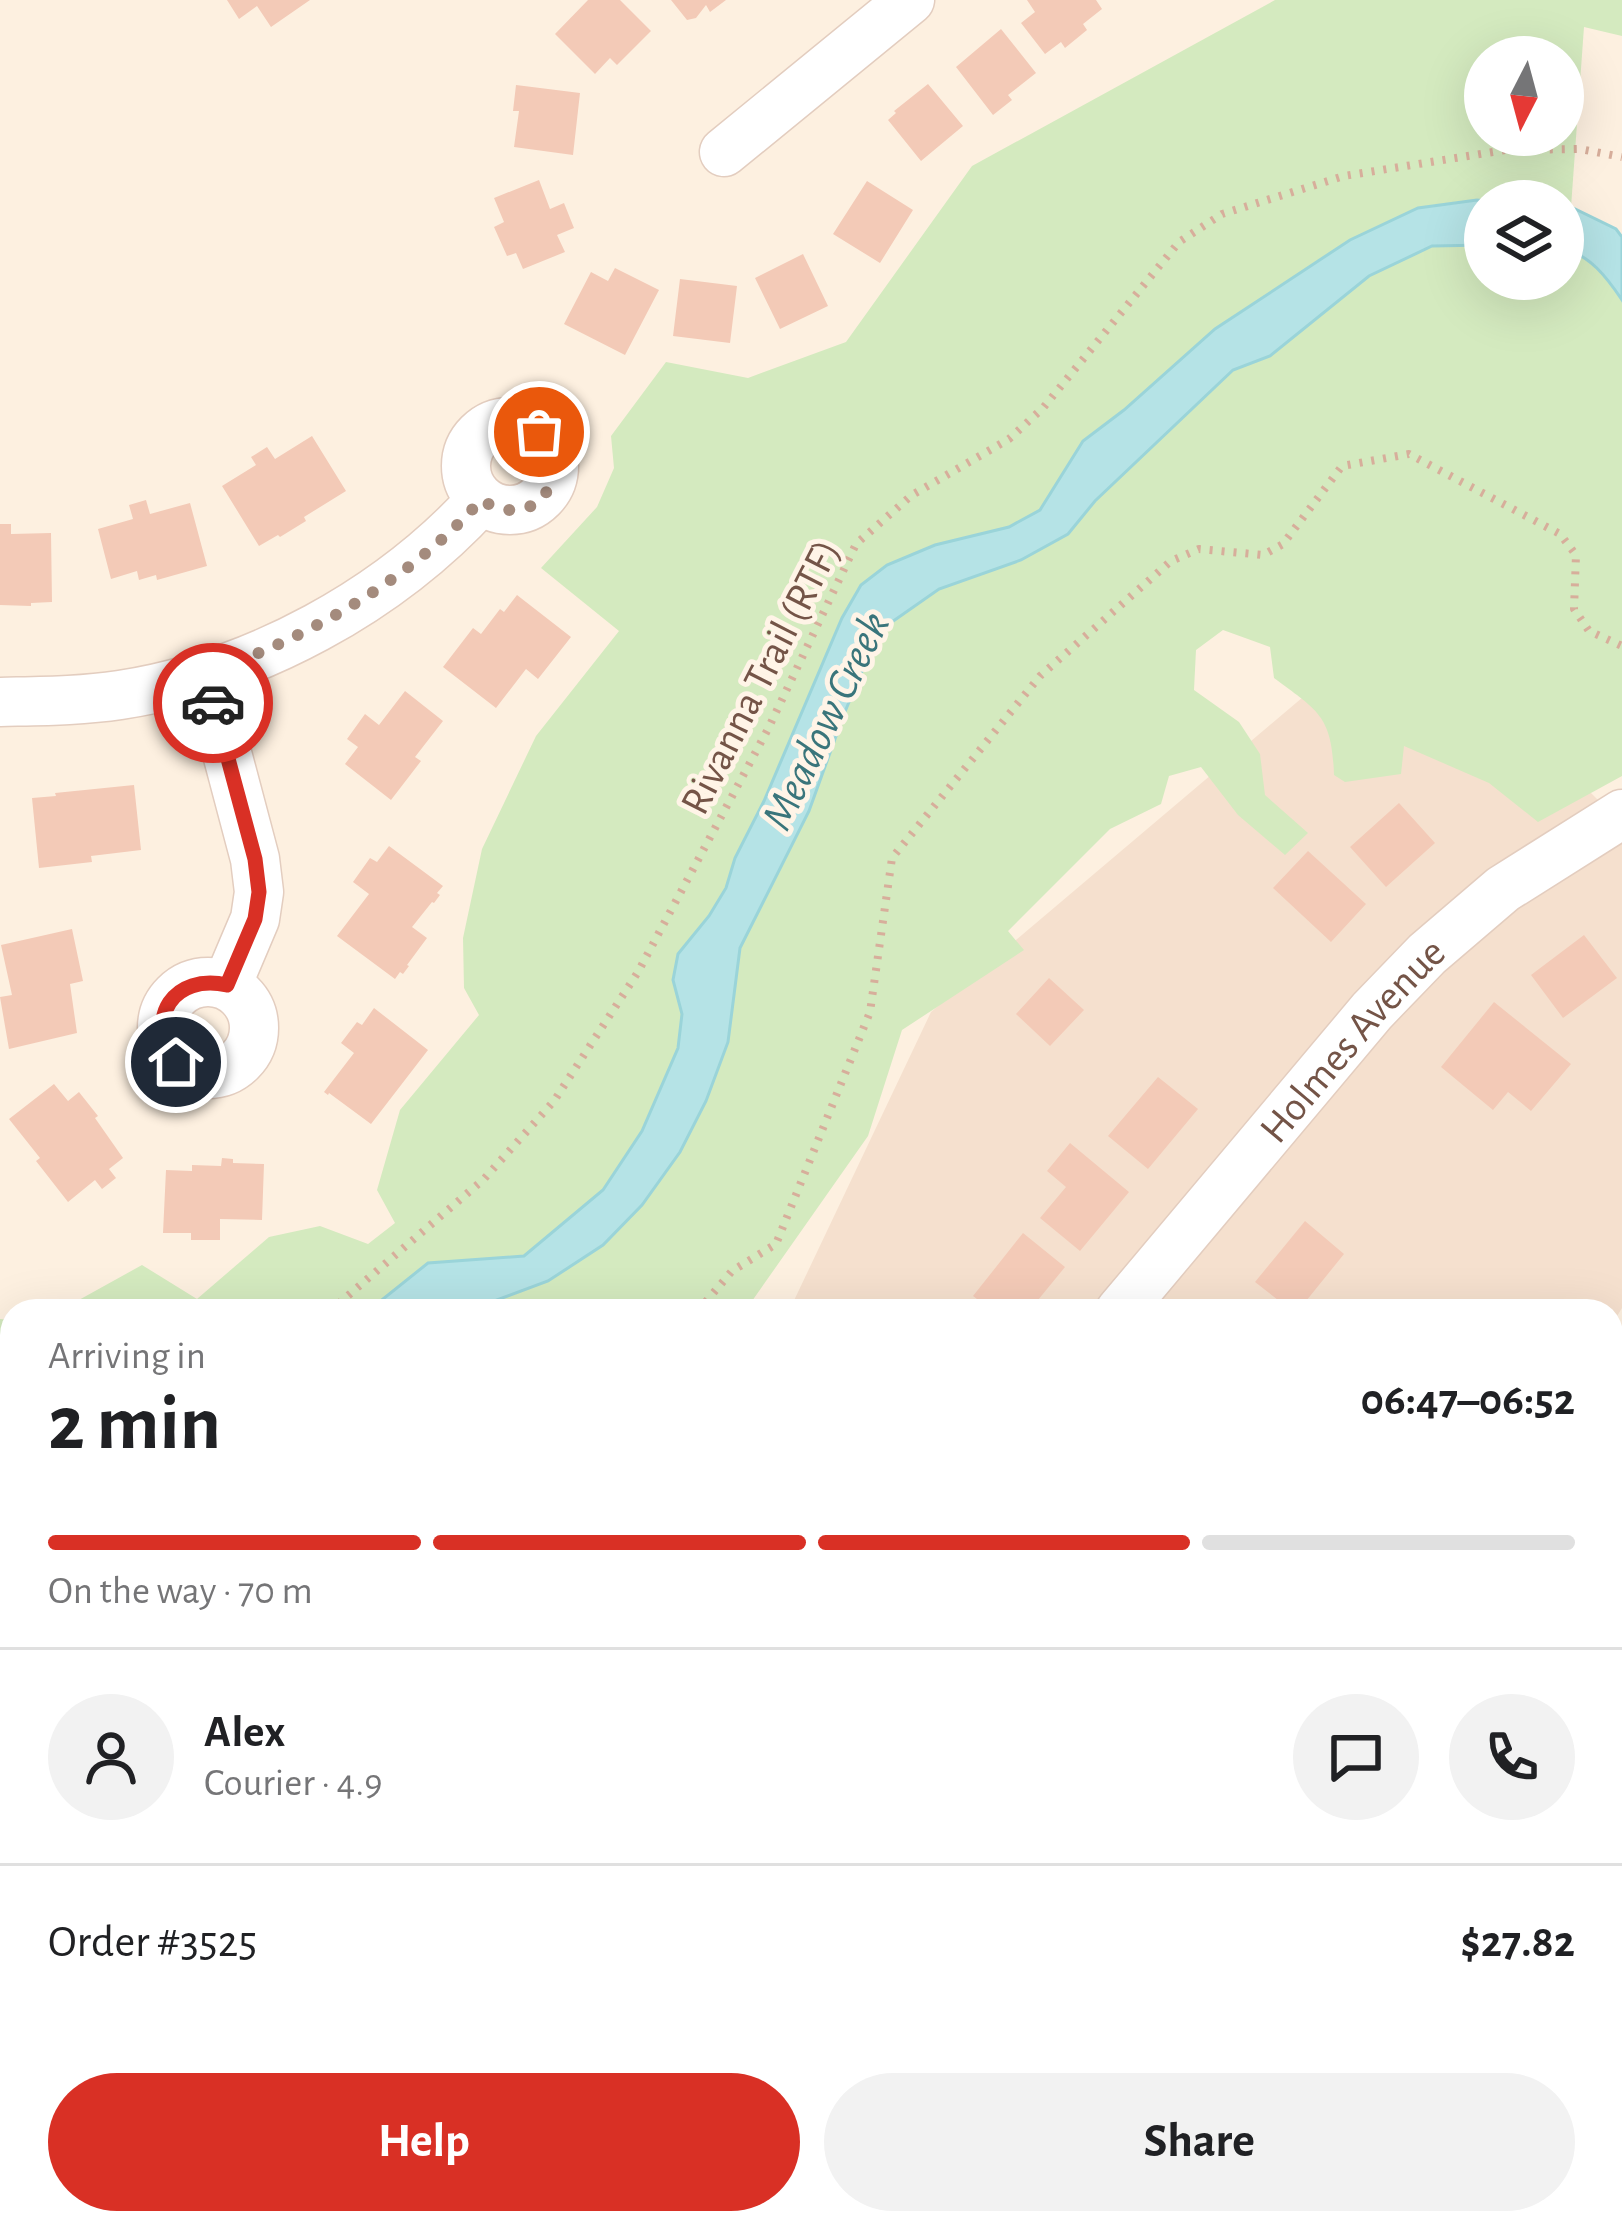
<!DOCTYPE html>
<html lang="en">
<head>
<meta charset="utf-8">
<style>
	:root { --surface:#fff; --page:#f2f2f2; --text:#202124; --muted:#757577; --line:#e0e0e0; --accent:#d93025 }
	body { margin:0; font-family:"Alegreya Sans",sans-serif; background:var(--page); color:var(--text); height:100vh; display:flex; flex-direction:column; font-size:45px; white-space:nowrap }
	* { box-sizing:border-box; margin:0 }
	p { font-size:39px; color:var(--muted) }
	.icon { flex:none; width:66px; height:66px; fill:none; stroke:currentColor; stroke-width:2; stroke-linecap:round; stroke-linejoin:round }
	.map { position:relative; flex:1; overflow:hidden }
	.side { position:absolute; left:0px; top:1299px; width:1623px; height:936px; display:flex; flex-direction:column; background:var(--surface); border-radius:36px 36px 0 0; box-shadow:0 12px 48px #0002 }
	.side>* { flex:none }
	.needle { width:78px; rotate:186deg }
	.tools { position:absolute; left:1464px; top:36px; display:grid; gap:24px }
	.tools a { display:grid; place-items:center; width:120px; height:120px; border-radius:50%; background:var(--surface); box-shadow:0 12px 48px #0002; font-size:60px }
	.pin { position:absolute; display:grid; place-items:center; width:102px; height:102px; color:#fff; margin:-51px; border:6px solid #fff; border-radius:50%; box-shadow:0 3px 12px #0007 }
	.courier { position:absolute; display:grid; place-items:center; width:120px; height:120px; margin:-60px; border:9px solid #d93025; border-radius:50%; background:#fff; color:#222; box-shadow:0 3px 15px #0007 }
	.overview em { font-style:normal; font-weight:700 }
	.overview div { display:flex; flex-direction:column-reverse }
	.overview { display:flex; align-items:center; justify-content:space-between; height:204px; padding:0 48px }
	h1 { font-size:78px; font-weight:700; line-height:90px }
	.bar { display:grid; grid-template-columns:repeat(4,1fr); gap:18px 12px; align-content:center; height:144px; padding:0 48px }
	.bar i { height:15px; border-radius:9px; background:var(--line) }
	.bar .selected { background:var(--accent) }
	.bar p { grid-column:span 4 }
	.line { display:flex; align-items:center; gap:30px; padding:0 48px; border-top:3px solid var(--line) }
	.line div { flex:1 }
	.round { display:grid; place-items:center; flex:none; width:126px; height:126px; border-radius:63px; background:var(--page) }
	.action { display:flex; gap:24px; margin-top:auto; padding:24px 48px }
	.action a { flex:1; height:138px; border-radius:72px; background:var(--accent); color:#fff; font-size:48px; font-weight:700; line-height:138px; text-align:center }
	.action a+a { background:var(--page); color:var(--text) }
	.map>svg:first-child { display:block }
	.residential { fill:#f5e0ce }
	.green { fill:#d4eabf; fill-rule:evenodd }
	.water { fill:#b5e3e6; stroke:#9ad4d9; stroke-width:3 }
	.building { fill:#f3cab7 }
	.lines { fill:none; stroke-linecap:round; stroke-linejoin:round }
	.street-casing { stroke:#e3cdbf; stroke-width:51 }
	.path { stroke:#d7ae9b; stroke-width:8; stroke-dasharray:3 9; stroke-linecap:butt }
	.street { stroke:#fff; stroke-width:48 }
	.done { stroke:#a48b7d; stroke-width:12; stroke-dasharray:0 21.6 }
	.route { stroke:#d93025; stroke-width:15 }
	.labels { text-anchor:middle; stroke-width:10; stroke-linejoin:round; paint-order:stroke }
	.street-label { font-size:42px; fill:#745447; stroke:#fff4e7 }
	.water-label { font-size:45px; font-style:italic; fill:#3a757b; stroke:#fff4e7 }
</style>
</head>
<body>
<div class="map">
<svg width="1622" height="2235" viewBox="0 0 1622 2235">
	<rect width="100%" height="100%" fill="#fdf0e0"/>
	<path class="residential" d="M1407,609L1622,824V1308L1611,1326V1311H789L931,1012Z
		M1611,1359L1622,1367V2235H635L631,2223H1611Z"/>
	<path class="green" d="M1275,0H1622V36L1584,27L1571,207H1563V201L1477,200L1350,240L1215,329L1124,410L1083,440L1040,510L1009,527L935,545L861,585L842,618L764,801L735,858L726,888L673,980L682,1014L678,1048L642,1131L603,1190L524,1256L428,1263L368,1311H59L142,1265L197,1299L269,1237L320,1226L368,1244L395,1223L377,1190L400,1110L479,1015L464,988L463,938L482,849L536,736L619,631L541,568L597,507L614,468L611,436L666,362L748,378L846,342L972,166ZM1485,57H1563V135H1485Z
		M1485,245V279H1563V250C1589,253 1608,279 1622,300V776L1538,822L1489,783L1404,746L1401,774L1345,782L1334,775C1332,715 1318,711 1274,678L1270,647L1223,630L1196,650L1194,690L1239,722L1260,754L1265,795L1308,833L1285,855L1238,815L1201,767L1169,776L1161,804L1110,829L1008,931L1024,950L902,1030L868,1136L745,1311H467L496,1299L680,1152L706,1101L728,1042L740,948L809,811L844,714L879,631L939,589L1021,560L1068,534L1095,501L1233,370L1270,356L1369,276L1432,246Z
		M0,1319L12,1320V1716L0,1717Z
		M0,1765L12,1767V2223H633L638,2235H0Z"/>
	<path class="water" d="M1477,200L1487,201H1485V245L1432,246L1369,276L1270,356L1233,370L1095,501L1068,534L1021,560L939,589L879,631L844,714L809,811L740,948L728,1042L706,1101L680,1152L642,1205L603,1245L548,1281L467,1311H368L428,1263L524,1256L603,1190L642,1131L678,1048L682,1014L673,980L678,954L709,916L726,888L735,858L764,801L842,618L861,585L887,565L935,545L1009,527L1040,510L1083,441L1124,410L1215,329L1350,240L1418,208Z
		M1563,207H1571L1616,229L1622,237V300C1608,279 1589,253 1563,250Z"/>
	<path class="building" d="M227,0H310L271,27L257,6L239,19Z
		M588,0H620L651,31L617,65L610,58L595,74L555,34Z
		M671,0H726L710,12L706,5L696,18L687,20Z
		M1027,0H1096L1102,9L1083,24L1087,30L1065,48L1061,42L1045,54L1021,23L1035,12Z
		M1001,29L1036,73L1008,95L1012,100L993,115L956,67Z
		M928,84L963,126L921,161L888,120L896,113L894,111Z
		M516,85L580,93L573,155L514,147L519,111H513Z
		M539,180L550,209L564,203L574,228L557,235L565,252L523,269L516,253L507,256L494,227L504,222L494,198Z
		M867,181L913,210L880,263L833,234Z
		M803,254L828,306L780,329L755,278Z
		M615,268L659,290L625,355L564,324L591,272L608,281Z
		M680,279L737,286L730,343L673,336Z
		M312,436L346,491L304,517L306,521L280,537L278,535L259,546L222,486L256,465L251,457L267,447L275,459Z
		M146,500L150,514L190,503L207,566L157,580L156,575L139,580L137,571L111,579L98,529L133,519L129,505Z
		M0,524H11V534L51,533L52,602L31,603V606L0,605Z
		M517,595L571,637L538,679L526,669L496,708L443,667L473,628L481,634L500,609L504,612Z
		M405,691L443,721L415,757L421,761L391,800L345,764L358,747L347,739L365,714L379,725Z
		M134,785L141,850L91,856L92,862L39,868L32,798L56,796L55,793Z
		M1399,803L1435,843L1386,887L1350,847Z
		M389,846L443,886L437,893L440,895L434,903L432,902L412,927L427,938L407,965L409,966L403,974L400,972L395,979L337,936L369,894L353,882L370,858L377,862Z
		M1308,851L1366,904L1331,942L1273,888Z
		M72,929L83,981L70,984L77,1033L9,1049L0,997L12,995L1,945Z
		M1584,935L1617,978L1563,1018L1531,975Z
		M1049,978L1084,1010L1050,1046L1016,1014Z
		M1494,1002L1571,1064L1531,1111L1508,1092L1493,1110L1441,1067Z
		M374,1008L428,1050L371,1124L329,1093L328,1095L324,1092L354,1053L341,1043L357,1022L362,1025Z
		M1158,1077L1198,1109L1148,1169L1108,1136Z
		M54,1084L68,1101L79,1092L98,1116L95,1118L123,1158L109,1169L116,1178L102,1189L95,1180L68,1202L36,1161L40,1158L9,1119Z
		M1070,1143L1129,1192L1080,1251L1040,1218L1066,1187L1047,1171Z
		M222,1158L233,1159V1163L264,1164L262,1220L220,1219V1240H191V1233H163L166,1170L192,1171V1165L221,1166Z
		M1305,1221L1344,1254L1298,1311H1292L1255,1282Z
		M1023,1233L1065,1267L1029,1311H993L973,1296Z
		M1611,1558L1622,1567V1635L1611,1626Z
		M661,2223H717L720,2235H664Z
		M1230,2223H1287L1289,2226L1271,2235H1236Z
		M1487,2223H1520L1526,2235H1463Z"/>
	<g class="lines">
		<g class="street-casing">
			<g id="street">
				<path d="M724,152L910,0"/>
				<circle cx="510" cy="466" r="44"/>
				<path d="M206,674L255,859L259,892L255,919L227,985"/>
				<path d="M0,702C40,701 80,701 120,695C255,674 389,601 481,500"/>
				<circle cx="208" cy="1028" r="46"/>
				<path id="s1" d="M1120,1311L1372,1011L1427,954L1503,889L1622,814"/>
				<path d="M1611,1728L1622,1737"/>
				<path d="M811,2223L814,2235"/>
				<path d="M1374,2223L1380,2235"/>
			</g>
		</g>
		<path class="path" d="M330,1311L484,1179L554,1101L638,972L768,729L856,544L912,495L1009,439L1043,408L1179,242L1222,214L1344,176L1505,150L1580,149L1622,157
			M698,1311L732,1271L776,1244L870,1012L892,858L1040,676L1171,561L1199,549L1263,555L1283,544L1342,466L1409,454L1560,534L1576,555L1574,609L1589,631L1622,646
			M0,1589H12
			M0,1918L12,1910"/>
		<use href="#street" class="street"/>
	</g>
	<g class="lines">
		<path class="done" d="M213,703L206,674C309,636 407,583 481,500C489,504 498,510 508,510C553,513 565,463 539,432"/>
		<path class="route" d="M176,1062C144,1018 174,973 227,985L255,919L259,892L255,859L213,703"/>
	</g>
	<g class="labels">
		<g class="street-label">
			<text transform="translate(759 676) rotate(-63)" y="15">Rivanna Trail (RTF)</text>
			<text dy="15" stroke="none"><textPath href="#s1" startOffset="357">Holmes Avenue</textPath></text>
		</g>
		<g class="water-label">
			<text transform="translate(824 720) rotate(-64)" y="16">Meadow Creek</text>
		</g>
	</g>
</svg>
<div class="tools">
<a><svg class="needle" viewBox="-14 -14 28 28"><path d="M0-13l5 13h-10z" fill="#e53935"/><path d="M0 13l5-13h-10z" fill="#757577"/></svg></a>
<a><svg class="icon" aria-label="layers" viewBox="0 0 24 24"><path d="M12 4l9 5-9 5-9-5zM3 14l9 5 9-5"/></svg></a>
</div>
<div class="pin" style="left:539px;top:432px;background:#ea580c"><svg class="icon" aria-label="bag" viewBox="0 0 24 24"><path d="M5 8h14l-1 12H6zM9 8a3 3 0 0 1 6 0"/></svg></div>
<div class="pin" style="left:176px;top:1062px;background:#1f2937"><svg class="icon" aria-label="home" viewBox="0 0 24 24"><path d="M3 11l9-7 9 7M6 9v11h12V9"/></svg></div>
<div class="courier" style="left:213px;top:703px"><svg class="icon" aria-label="car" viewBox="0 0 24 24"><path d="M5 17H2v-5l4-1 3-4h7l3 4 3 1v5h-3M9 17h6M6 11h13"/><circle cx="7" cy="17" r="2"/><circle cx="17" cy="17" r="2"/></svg></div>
<section class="side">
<div class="overview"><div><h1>2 min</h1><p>Arriving in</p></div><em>06:47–06:52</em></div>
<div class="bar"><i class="selected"></i><i class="selected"></i><i class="selected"></i><i></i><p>On the way · 70 m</p></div>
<div class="line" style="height:216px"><a class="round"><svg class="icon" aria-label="person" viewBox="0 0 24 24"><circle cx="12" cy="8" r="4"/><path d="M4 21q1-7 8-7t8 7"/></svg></a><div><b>Alex</b><p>Courier · 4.9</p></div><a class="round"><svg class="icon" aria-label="chat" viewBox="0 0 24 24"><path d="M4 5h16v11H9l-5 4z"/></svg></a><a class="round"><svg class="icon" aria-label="phone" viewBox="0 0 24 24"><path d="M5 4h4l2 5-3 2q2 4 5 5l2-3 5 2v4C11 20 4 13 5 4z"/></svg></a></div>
<div class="line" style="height:156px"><div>Order #3525</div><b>$27.82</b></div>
<div class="action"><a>Help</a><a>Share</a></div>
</section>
</div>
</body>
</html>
